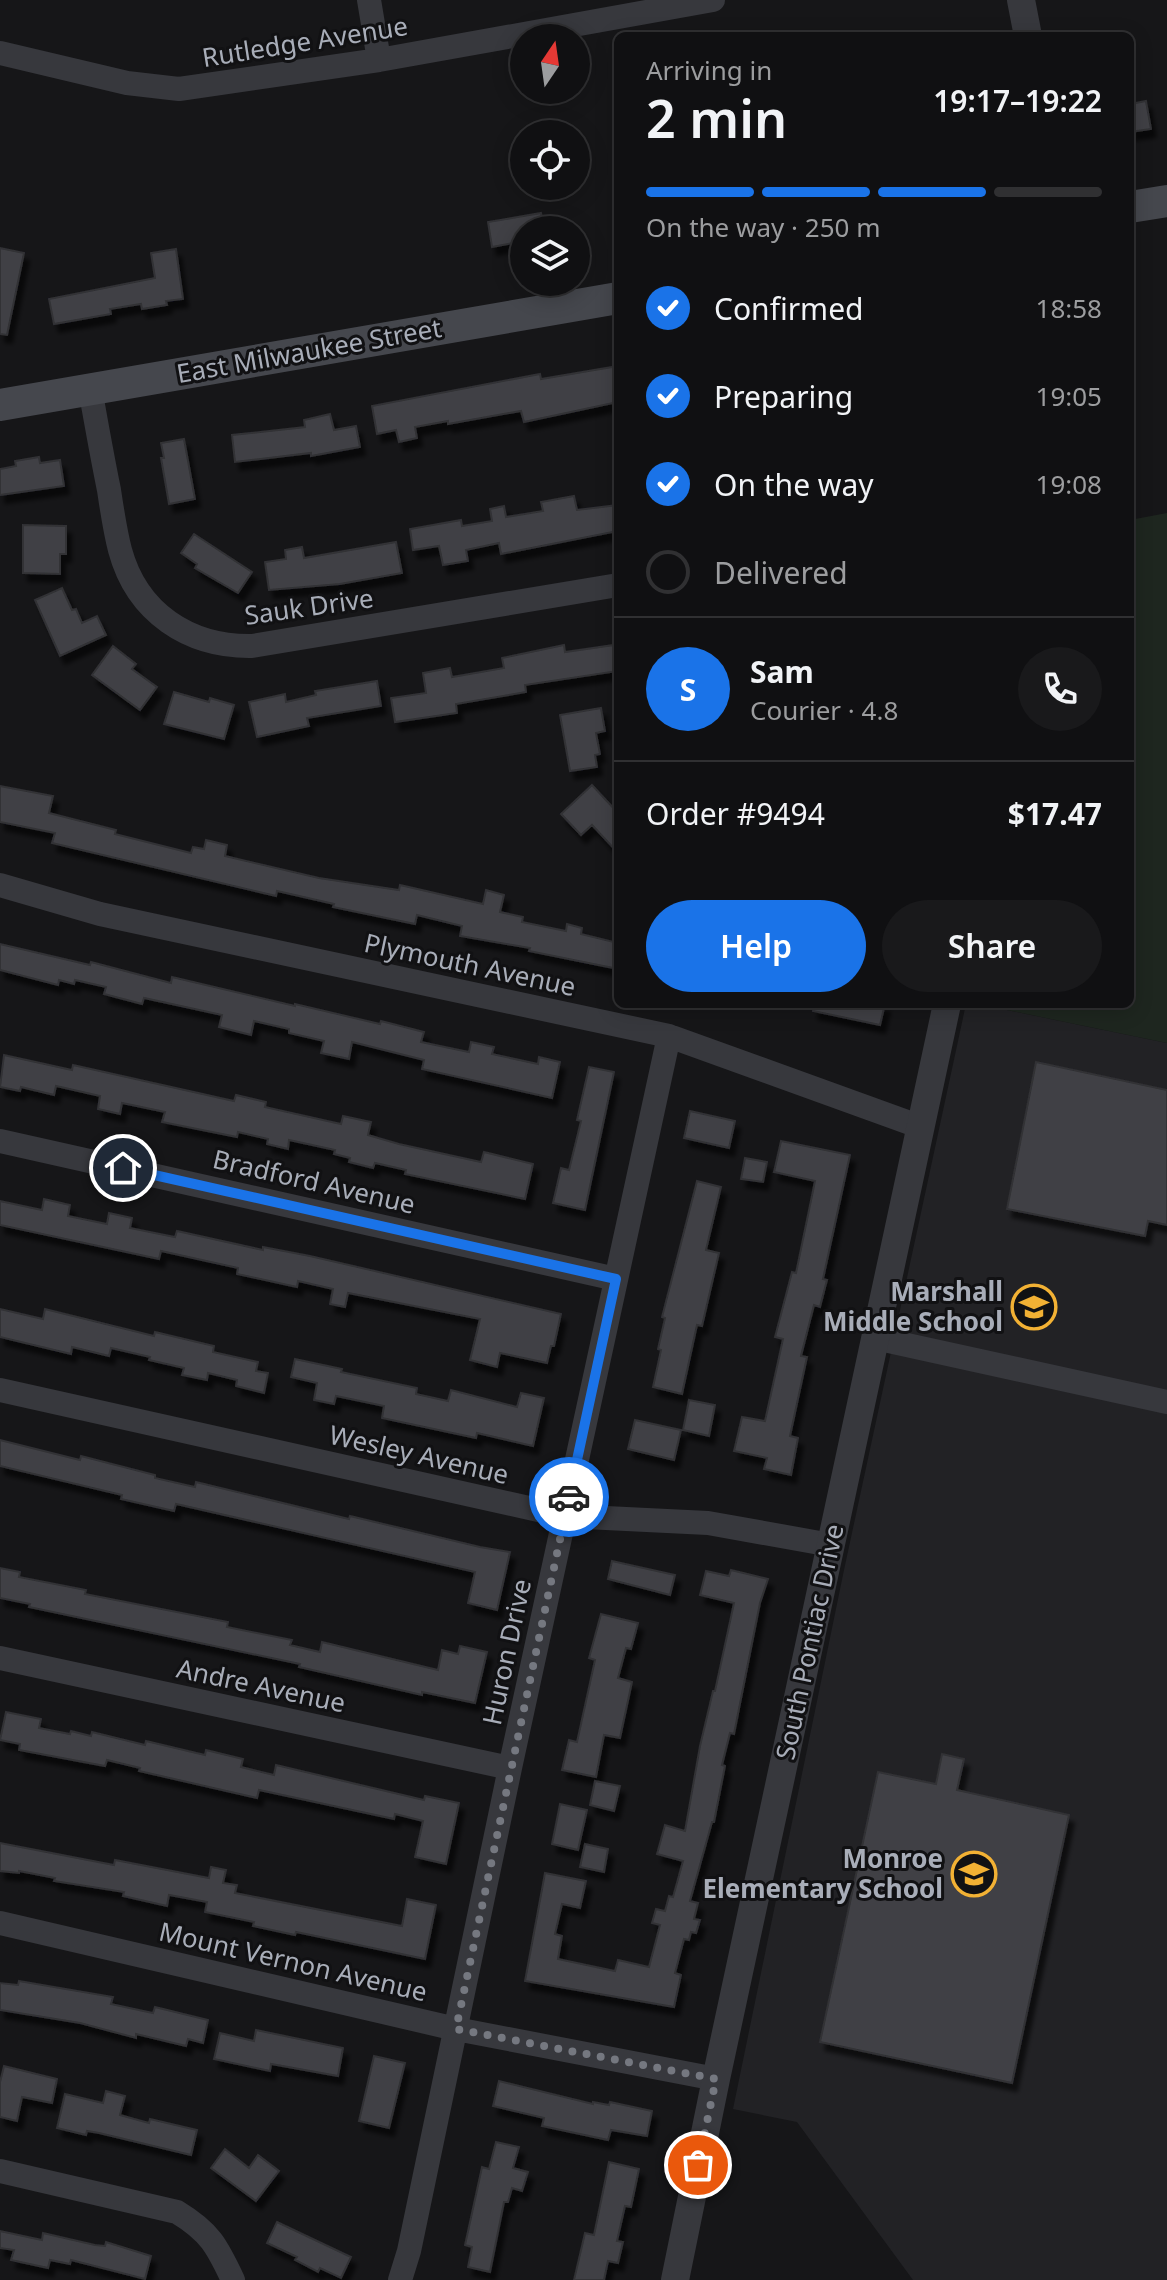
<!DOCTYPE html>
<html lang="en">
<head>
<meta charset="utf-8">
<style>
	:root { --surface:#101012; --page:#19191b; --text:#f1f3f6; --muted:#9c9d9f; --line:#303032; --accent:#1a73e8 }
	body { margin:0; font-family:"Noto Sans",sans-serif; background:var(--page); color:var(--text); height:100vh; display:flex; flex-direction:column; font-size:30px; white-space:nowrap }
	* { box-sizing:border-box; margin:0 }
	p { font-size:26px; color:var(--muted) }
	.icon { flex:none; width:44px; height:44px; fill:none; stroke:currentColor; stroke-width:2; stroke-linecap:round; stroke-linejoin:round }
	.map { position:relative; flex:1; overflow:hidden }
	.side { position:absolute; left:614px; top:32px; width:520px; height:976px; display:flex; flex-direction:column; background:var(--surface); border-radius:12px; box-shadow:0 4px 20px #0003,0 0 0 2px var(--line) }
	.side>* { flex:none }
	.needle { width:52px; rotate:13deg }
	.tools { position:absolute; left:510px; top:24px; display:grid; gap:16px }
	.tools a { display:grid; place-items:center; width:80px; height:80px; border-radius:50%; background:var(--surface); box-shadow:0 4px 20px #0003,0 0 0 2px var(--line); font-size:40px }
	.pin { position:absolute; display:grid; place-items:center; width:68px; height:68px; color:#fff; margin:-34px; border:4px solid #fff; border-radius:50%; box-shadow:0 2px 8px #0007 }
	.courier { position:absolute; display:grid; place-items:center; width:80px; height:80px; margin:-40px; border:6px solid #1a73e8; border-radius:50%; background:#fff; color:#222; box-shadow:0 2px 10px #0007 }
	.overview em { font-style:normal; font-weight:600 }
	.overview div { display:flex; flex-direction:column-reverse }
	.overview { display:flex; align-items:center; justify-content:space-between; height:136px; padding:0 32px }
	h1 { font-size:52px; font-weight:600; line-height:60px }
	.bar { display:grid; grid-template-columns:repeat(4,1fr); gap:12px 8px; align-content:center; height:96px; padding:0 32px }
	.bar i { height:10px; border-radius:6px; background:var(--line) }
	.bar .on { background:var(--accent) }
	.bar p { grid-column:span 4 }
	.line { display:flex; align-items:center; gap:20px; padding:0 32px; border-top:2px solid var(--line) }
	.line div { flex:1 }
	.round { display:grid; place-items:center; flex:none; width:84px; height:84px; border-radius:42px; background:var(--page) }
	ol { padding:0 32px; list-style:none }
	li { display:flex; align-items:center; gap:24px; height:88px }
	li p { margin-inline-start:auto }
	li .icon { padding:8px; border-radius:50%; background:var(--accent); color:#fff; stroke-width:4 }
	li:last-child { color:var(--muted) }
	li i { width:44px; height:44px; border:4px solid var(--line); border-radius:50% }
	.cta { display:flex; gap:16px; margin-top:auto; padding:16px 32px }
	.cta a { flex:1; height:92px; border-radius:48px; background:var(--accent); color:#fff; font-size:32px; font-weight:600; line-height:92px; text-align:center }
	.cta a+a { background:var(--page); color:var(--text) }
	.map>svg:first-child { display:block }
	.built { fill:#222225 }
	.green { fill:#1e261f }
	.building { fill:#404145; stroke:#303034; stroke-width:2; filter:url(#shadow) }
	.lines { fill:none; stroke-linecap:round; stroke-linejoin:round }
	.minor { stroke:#37383d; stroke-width:24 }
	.tertiary { stroke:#37383d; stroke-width:28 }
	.secondary { stroke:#45474d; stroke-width:32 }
	.done { stroke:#757880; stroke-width:8; stroke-dasharray:0 14.4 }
	.route { stroke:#1a73e8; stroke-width:10 }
	.labels { text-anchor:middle; stroke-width:6; stroke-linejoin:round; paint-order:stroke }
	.street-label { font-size:26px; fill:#a8adb8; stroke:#111113 }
	.poi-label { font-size:26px; font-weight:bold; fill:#a8adb8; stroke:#111113; text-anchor:end }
</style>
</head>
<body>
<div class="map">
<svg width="1167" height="2280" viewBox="0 0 1167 2280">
	<defs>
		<filter id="shadow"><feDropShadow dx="5" dy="8" stdDeviation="2" flood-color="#0009"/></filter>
	</defs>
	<rect width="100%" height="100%" fill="#161618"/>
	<path class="built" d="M966,1004H978L1167,1043V2280H913L797,2122L733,2109L844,1570Z"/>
	<path class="green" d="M1167,513V1043L978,1004H1130V520Z"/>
	<path class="building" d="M1146,101L1151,129L1130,132V104Z
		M541,213L544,230H524V241L492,247L488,222Z
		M0,248L24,253L7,335L0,334Z
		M176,249L183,299L166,301L167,305L142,309L141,304L110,309L111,314L54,324L49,299L155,278L151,253Z
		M618,366V402L524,422L521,411L448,424V421L415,427L417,438L399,442L396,430L377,434L372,406L540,374L541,379Z
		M330,414L334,430L356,426L360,447L311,456V453L235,462L232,435L305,427L304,420Z
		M184,439L195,499L169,504L161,458H164L161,443Z
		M39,457L40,463L60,460L64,486L0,495V469L16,466L15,461Z
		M574,496L577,510L618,505V531L501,554L499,543L466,550L468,561L443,565L439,546L413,550L410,529L461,520L462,526L492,521L490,509L504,506L506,517L543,511L541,502Z
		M23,525L66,526V554H60V574L23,573Z
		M194,534L252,572L238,593L195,568L197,564L181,553Z
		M396,542L402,573L340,584L269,590L265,562L286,559L285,550L302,547L304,558Z
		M62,588L72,610L76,609L82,623L97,616L106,635L60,656L35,600Z
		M564,645L565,652L614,645L618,671L525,685L526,692L456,704L457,713L395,722L391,698L426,693L423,673L450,668L452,677L504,668L502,658Z
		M113,646L136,664L132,669L157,687L140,710L92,675Z
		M377,681L381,706L307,718L309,726L257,737L249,702L285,694L286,702L316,695L315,691Z
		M174,692L209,702L210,698L234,705L224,739L164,724Z
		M601,708L605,731L596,733L600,754L595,755L597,767L570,771L560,715Z
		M592,785L618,813V853L592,825L581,835L561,814Z
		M0,786L53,796L49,813L116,830L115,834L191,853L193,847L204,849L206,840L227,845L225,856L319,878L399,890L400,885L483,904L486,890L504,895L500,912L523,917L522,922L566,931L567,924L582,928L581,934L618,943V969L529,951L530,948L460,936L462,926L417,915L415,924L357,912L333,907L334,904L277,891L276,896L52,843L55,833L0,822Z
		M0,944L90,965L91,962L171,983L172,977L295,1006V1004L380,1024L381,1021L424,1032L421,1042L469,1052L471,1042L494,1047L492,1054L538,1064L539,1057L560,1062L552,1098L422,1069L424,1060L352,1042L349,1059L321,1053L324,1041L289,1033V1029L254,1021L251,1035L219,1027L222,1015L144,998L142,1004L104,994L106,987L75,980L74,984L59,980L58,985L0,970Z
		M814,1004H885L880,1025L813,1011Z
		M4,1055L72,1070L73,1065L234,1101L236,1095L266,1102L265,1107L341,1124L343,1116L371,1122L368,1135L399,1144L481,1162L484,1152L533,1164L525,1199L405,1174L406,1170L375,1163L373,1168L349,1162L350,1158L334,1154L335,1150L289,1140L288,1149L267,1144L268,1139L238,1132L237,1137L162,1122L165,1112L122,1103L120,1114L98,1109L100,1096L56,1086L54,1095L21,1087L20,1091L0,1087Z
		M1036,1062L1167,1090V1225L1148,1221L1145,1236L1007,1209Z
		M589,1067L614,1072L585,1210L553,1203L561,1168L569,1170L581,1121L577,1120Z
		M690,1111L735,1121L729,1148L684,1138Z
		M781,1141L850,1155L823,1279L827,1280L820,1307L814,1305L801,1356L807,1357L790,1436L798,1438L791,1475L764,1469L767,1458L734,1451L742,1417L765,1421L783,1339L775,1337L792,1272L796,1273L815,1181L774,1172Z
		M745,1158L767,1162L763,1182L741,1179Z
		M697,1181L721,1187L706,1250L719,1253L702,1326L697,1325L682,1394L653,1387L661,1350L658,1349L665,1318L662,1317Z
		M44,1199L70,1205L68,1216L107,1224L109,1213L132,1218L130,1228L175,1237L177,1231L263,1250V1247L310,1256L561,1314L554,1346H551L547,1363L500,1353L497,1367L470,1360L480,1319L348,1293L345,1307L330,1304L333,1289L298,1281L297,1287L237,1274L238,1268L161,1251L159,1259L0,1225V1201L42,1210Z
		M0,1309L43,1319L45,1309L154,1336L155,1332L214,1346L213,1352L258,1362L256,1371L268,1373L264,1393L236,1386L237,1380L208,1373L207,1380L182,1375L184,1368L149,1360L150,1357L111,1348L109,1356L72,1347L71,1354L0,1337Z
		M295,1359L342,1369L341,1372L417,1388L416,1394L448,1401L451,1390L517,1407L521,1393L544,1398L533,1446L477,1433L476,1438L382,1418L384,1406L336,1396L334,1404L314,1400L317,1383L291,1377Z
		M689,1400L715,1405L709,1436L683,1430Z
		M635,1420L681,1430L674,1460L628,1449Z
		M0,1440L80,1460L81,1456L116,1465L155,1475V1478L195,1487L196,1482L349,1519L350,1516L480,1547L510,1552L497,1610L468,1603L475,1572L176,1504L174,1511L121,1499L122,1495L0,1466Z
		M612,1561L675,1575L670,1595L608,1579Z
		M0,1568L20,1572L19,1577L86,1590L85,1594L228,1622L227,1627L292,1640L290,1645L320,1652L322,1642L438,1670L442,1650L458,1654L460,1646L487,1652L475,1703L422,1692V1695L299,1667L300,1664L29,1607L30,1604L0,1598Z
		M731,1570L768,1579L760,1603L734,1734L730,1733L722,1765L725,1766L714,1822H712L690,1901L698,1903L694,1919L700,1920L696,1933L691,1932L689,1940L684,1939L675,1973L681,1975L674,2007L525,1981L545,1873L586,1881L580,1908L562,1904L555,1934L562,1936L558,1959L615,1971L618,1960L649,1967L660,1925L652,1923L656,1909L665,1911L669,1896L673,1897L683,1861L657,1854L665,1825L685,1831L700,1746L713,1691H715L734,1603L700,1595L706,1571L729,1576Z
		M601,1614L638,1623L631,1649L626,1648L618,1678L632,1682L620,1738L604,1735L596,1777L562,1770L569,1740L577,1742L595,1660L589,1658Z
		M6,1712L41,1719L39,1728L70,1734L71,1731L91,1736L92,1732L145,1745L146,1741L205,1755L206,1750L243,1759L241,1767L274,1775L276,1765L424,1800L425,1796L459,1803L446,1864L415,1857L423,1821L395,1814L394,1819L259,1790L257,1798L139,1771L140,1768L107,1760L105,1766L19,1750L20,1744L0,1740Z
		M942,1754L964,1759L957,1790L1069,1815L1012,2083L820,2042L878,1772L936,1784Z
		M595,1781L620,1786L614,1811L590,1805Z
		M560,1804L587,1810L578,1850L552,1844Z
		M0,1843L114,1865L115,1860L209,1878L211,1867L226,1870L223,1883L237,1885L235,1893L402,1926L407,1899L436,1905L425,1959L296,1932L295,1935L253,1926L254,1922L205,1912L207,1902L169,1895L167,1906L123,1896L124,1892L54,1881L55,1878L19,1871V1873L0,1871Z
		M585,1844L608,1849L604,1872L580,1867Z
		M19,1981L113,1997L111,2004L153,2013L155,2007L208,2020L203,2043L188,2039L186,2046L136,2034V2038L80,2023L0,2010V1983L18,1985Z
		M256,2030L343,2048L338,2076L271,2064L270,2071L214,2059L220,2033L254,2041Z
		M374,2056L405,2063L389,2128L359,2121Z
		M4,2066L57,2079L52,2103L22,2097L17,2121L0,2117V2082Z
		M499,2081L593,2104V2102L609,2105L610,2102L652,2111L647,2136L611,2130L608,2140L542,2126L544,2118L493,2106Z
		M106,2091L125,2096L120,2115L149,2123L150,2119L197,2130L191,2155L99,2133L87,2131L86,2135L57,2128L65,2094L103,2103Z
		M496,2142L519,2147L513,2168L528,2172L522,2191L512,2188L508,2202H504L490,2272L468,2267L472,2247L465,2245L482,2167L489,2169Z
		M225,2149L249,2168L258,2155L279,2171L256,2201L211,2168Z
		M609,2162L639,2169L631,2207L625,2206L617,2241L623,2242L618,2263L608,2261L604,2280H574L585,2233L594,2235Z
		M277,2222L351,2257L341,2278L320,2268L318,2272L295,2260L297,2257L267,2243Z
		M0,2231L42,2240L43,2233L95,2245L105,2246L106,2242L151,2256L145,2279L71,2260L70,2264L50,2260L48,2268L11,2260L14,2250L0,2248Z"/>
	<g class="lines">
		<path class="minor" d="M369,0L379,60
			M0,53L127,83L179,89L379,60L713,0
			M90,388C96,422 102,456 109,490C112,510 115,531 120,550C137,613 189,647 252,646L618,585
			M0,885L100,914L669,1036L921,1127
			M0,1141L616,1279
			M875,1338L1167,1402
			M0,1390L565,1516L708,1523L831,1545
			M0,1658L510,1768
			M0,1923L456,2029L716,2079
			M0,2171L177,2212C210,2232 217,2246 233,2280
			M400,2280L409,2251L510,1768L669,1036"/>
		<path class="tertiary" d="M1021,0L1028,36
			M675,2280L716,2079L947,1004"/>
		<path class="secondary" d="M1130,207L1167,201
			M0,405L618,298"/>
	</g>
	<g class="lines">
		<path class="done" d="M569,1497L456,2029L716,2079L698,2165"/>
		<path class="route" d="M123,1168L616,1279L569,1497"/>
	</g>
	<defs>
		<g id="school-ring" transform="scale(2.3)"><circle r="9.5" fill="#111113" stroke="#f2b134" stroke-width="1.5"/><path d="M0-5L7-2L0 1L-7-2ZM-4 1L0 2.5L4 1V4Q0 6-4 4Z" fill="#f2b134"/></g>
	</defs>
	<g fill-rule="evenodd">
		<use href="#school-ring" x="1034" y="1307"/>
		<use href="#school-ring" x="974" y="1874"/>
	</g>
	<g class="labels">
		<g class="street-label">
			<text transform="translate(305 42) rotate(-9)" y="9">Rutledge Avenue</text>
			<text transform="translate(309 351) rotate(-10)" y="9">East Milwaukee Street</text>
			<text transform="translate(309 607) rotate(-8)" y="9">Sauk Drive</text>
			<text transform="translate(470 965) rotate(12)" y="9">Plymouth Avenue</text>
			<text transform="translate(314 1182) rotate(13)" y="9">Bradford Avenue</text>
			<text transform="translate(419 1455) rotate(13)" y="9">Wesley Avenue</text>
			<text transform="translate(810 1642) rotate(-78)" y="9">South Pontiac Drive</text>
			<text transform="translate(507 1652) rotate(-78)" y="9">Huron Drive</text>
			<text transform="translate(261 1686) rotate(12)" y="9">Andre Avenue</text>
			<text transform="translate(293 1962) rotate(13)" y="9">Mount Vernon Avenue</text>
		</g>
		<g class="poi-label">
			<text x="1003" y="1301">Marshall<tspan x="1003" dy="30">Middle School</tspan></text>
			<text x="943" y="1868">Monroe<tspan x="943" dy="30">Elementary School</tspan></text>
		</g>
	</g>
</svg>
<div class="tools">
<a><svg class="needle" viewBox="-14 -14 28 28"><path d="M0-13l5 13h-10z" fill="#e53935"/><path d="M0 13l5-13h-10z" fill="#9c9d9f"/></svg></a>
<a><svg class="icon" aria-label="locate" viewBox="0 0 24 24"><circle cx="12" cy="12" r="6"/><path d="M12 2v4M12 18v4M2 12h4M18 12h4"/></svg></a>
<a><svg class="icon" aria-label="layers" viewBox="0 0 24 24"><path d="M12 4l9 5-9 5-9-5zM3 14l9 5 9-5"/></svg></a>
</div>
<div class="pin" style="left:698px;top:2165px;background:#ea580c"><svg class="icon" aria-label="bag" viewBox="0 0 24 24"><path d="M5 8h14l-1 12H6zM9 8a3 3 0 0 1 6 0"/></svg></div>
<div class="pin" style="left:123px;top:1168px;background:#1f2937"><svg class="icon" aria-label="home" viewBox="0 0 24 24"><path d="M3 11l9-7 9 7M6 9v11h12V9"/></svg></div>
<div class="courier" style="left:569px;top:1497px"><svg class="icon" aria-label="car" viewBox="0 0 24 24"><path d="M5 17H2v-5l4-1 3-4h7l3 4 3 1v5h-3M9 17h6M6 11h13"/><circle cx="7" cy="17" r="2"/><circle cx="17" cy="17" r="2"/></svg></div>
<section class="side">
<div class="overview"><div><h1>2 min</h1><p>Arriving in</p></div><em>19:17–19:22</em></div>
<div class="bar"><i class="on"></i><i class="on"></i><i class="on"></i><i></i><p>On the way · 250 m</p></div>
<ol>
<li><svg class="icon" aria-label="check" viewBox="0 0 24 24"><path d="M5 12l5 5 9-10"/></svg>Confirmed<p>18:58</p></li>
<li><svg class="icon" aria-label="check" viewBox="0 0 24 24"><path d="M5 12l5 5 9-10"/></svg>Preparing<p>19:05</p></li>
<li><svg class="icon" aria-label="check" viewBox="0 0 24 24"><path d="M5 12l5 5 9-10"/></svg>On the way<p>19:08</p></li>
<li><i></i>Delivered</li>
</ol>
<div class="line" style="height:144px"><b class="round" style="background:var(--accent);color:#fff">S</b><div><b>Sam</b><p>Courier · 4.8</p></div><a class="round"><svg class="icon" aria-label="phone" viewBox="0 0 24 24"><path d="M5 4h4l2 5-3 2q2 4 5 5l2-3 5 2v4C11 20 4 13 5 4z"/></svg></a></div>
<div class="line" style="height:104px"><div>Order #9494</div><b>$17.47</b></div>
<div class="cta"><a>Help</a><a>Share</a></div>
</section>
</div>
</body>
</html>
